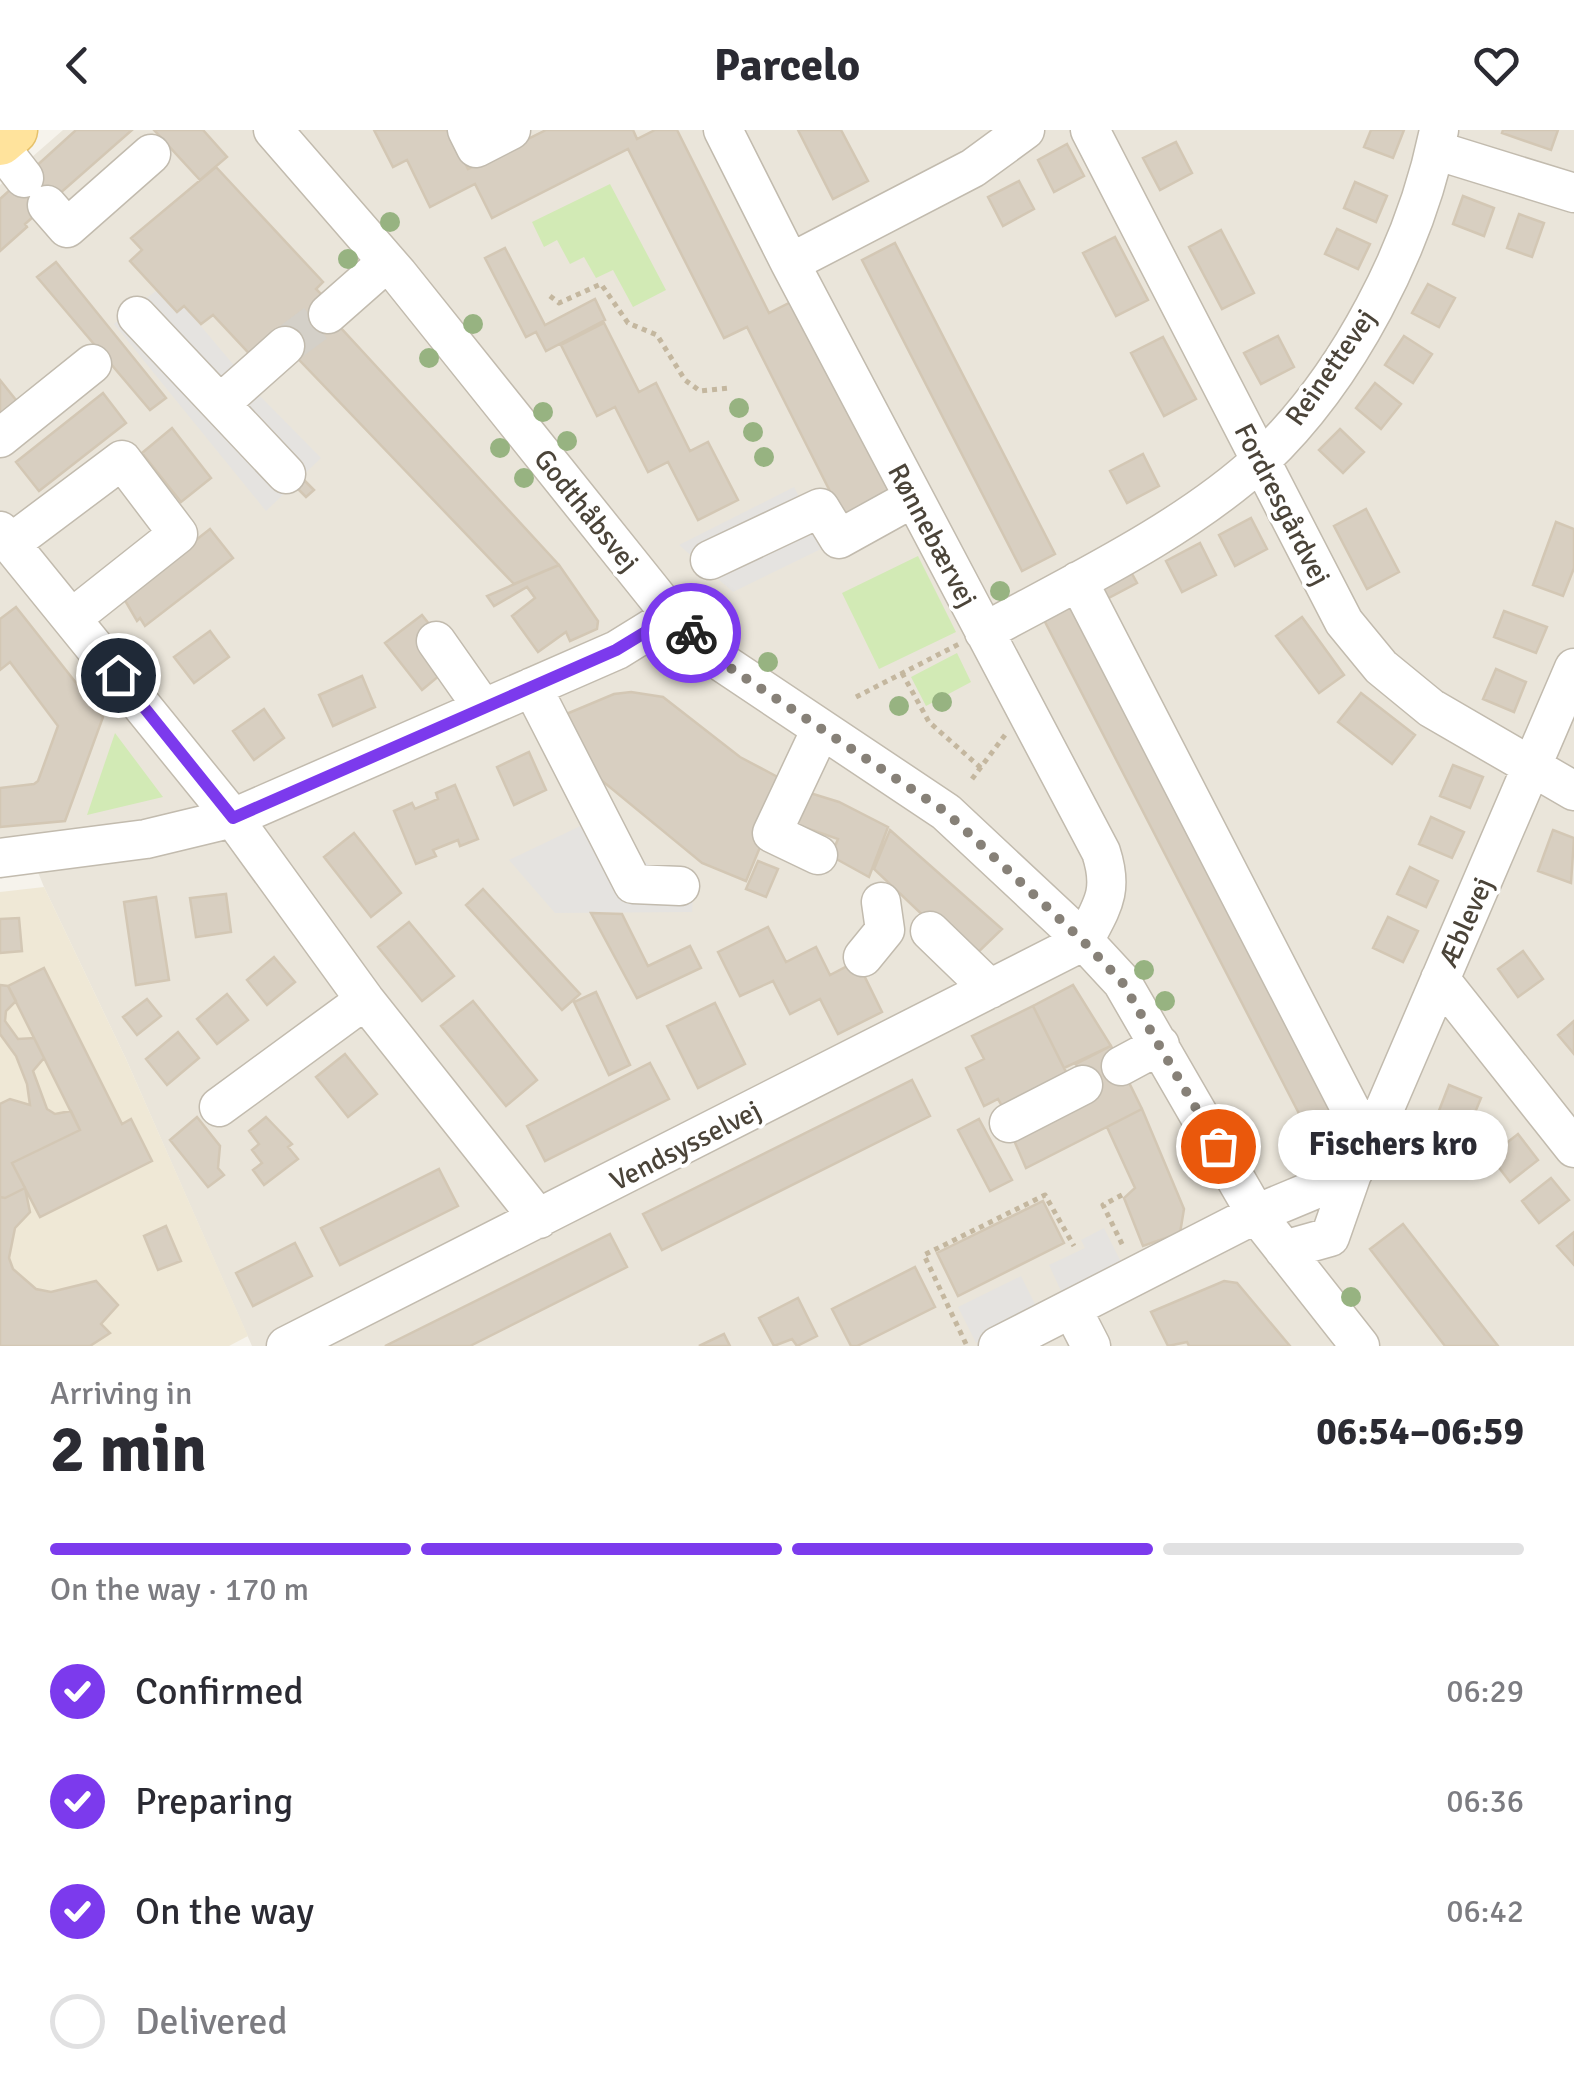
<!DOCTYPE html>
<html lang="en">
<head>
<meta charset="utf-8">
<style>
	:root { --surface:#fff; --page:#f7f7f7; --text:#2b2b33; --muted:#7c7c81; --line:#e1e1e2; --accent:#7c3aed }
	body { margin:0; font-family:Signika,sans-serif; background:var(--page); color:var(--text); height:100vh; display:flex; flex-direction:column; font-size:38px; white-space:nowrap }
	* { box-sizing:border-box; margin:0 }
	p { font-size:32px; color:var(--muted) }
	.icon { flex:none; width:55px; height:55px; fill:none; stroke:currentColor; stroke-width:2; stroke-linecap:round; stroke-linejoin:round }
	.map { position:relative; height:1216px; overflow:hidden }
	.drawer { display:flex; flex-direction:column; background:var(--surface); flex:1 }
	.drawer>* { flex:none }
	.pin { position:absolute; display:grid; place-items:center; width:85px; height:85px; color:#fff; margin:-42px; border:5px solid #fff; border-radius:50%; box-shadow:0 2px 10px #0007 }
	.courier { position:absolute; display:grid; place-items:center; width:100px; height:100px; margin:-50px; border:8px solid #7c3aed; border-radius:50%; background:#fff; color:#222; box-shadow:0 2px 12px #0007 }
	.bubble { position:absolute; height:70px; border-radius:35px; background:var(--surface); box-shadow:0 2px 8px #0004; font-size:32px; font-weight:800; line-height:70px; text-align:center }
	.headline em { font-style:normal; font-weight:800 }
	.headline div { display:flex; flex-direction:column-reverse }
	.headline { display:flex; align-items:center; justify-content:space-between; height:170px; padding:0 50px }
	h1 { font-size:65px; font-weight:800; line-height:75px }
	.bar { display:grid; grid-template-columns:repeat(4,1fr); gap:15px 10px; align-content:center; height:120px; padding:0 50px }
	.bar i { height:12px; border-radius:8px; background:var(--line) }
	.bar .on { background:var(--accent) }
	.bar p { grid-column:span 4 }
	ol { padding:0 50px; list-style:none }
	li { display:flex; align-items:center; gap:30px; height:110px }
	li p { margin-inline-start:auto }
	li .icon { padding:10px; border-radius:50%; background:var(--accent); color:#fff; stroke-width:4 }
	li:last-child { color:var(--muted) }
	li i { width:55px; height:55px; border:5px solid var(--line); border-radius:50% }
	header { display:flex; justify-content:space-between; align-items:center; height:130px; padding:0 50px; background:var(--surface); font-size:45px; font-weight:800 }
	.map>svg:first-child { display:block }
	.residential { fill:#eae5da }
	.education { fill:#efe8d6 }
	.green { fill:#d2eab5 }
	.parking { fill:#e5e3e0 }
	.building { fill:#d8cfc1; stroke:#d3c7b4; stroke-width:2.5 }
	.lines { fill:none; stroke-linecap:round; stroke-linejoin:round }
	.minor-tunnel { stroke:#d4d0c8; stroke-width:38; stroke-dasharray:38 19; stroke-linecap:butt }
	.minor-casing { stroke:#c2bbae; stroke-width:41 }
	.major-casing { stroke:#e6c16a; stroke-width:51 }
	.path { stroke:#c4b79f; stroke-width:5; stroke-dasharray:5 5; stroke-linecap:butt }
	.minor { stroke:#fff; stroke-width:38 }
	.major { stroke:#ffe39c; stroke-width:48 }
	.tree { fill:#97b381 }
	.done { stroke:#878178; stroke-width:10; stroke-dasharray:0 18 }
	.route { stroke:#7c3aed; stroke-width:12 }
	.labels { text-anchor:middle; stroke-width:8; stroke-linejoin:round; paint-order:stroke }
	.street-label { font-size:28px; fill:#4b4439; stroke:#fff }
</style>
</head>
<body>
<header><svg class="icon" aria-label="back" viewBox="0 0 24 24"><path d="M15 5l-7 7 7 7"/></svg>Parcelo<svg class="icon" aria-label="heart" viewBox="0 0 24 24"><path d="M12 20l-8-8c-3-5 5-10 8-4 3-6 11-1 8 4z"/></svg></header>
<div class="map">
<svg width="1574" height="1216" viewBox="0 0 1574 1216">
	<rect width="100%" height="100%" fill="#f6f3ec"/>
	<path class="residential" d="M63,0H1574V1216H252L126,929L44,757L24,708L0,707V55Z"/>
	<path class="education" d="M44,757L126,929L248,1206L229,1216H0V762Z"/>
	<path class="green" d="M610,54L666,160L633,177L613,140L596,148L584,127L570,134L557,110L544,117L532,92Z
		M918,426L956,502L879,539L842,463Z
		M957,523L971,552L926,576L911,547Z
		M115,603L163,667L87,685Z"/>
	<path class="parking" d="M157,160L176,182L184,176L259,265L321,328L266,381L114,194Z
		M794,357L825,417L733,462L679,415Z
		M593,690L653,738L695,741L692,782L555,783L509,730Z
		M1104,1098L1125,1140L976,1213L958,1177L1021,1146L1036,1176L1062,1163L1049,1135L1085,1118L1081,1110Z"/>
	<path class="building" d="M76,0H132L25,94L27,97L0,121V69Z
		M154,0H203L227,27L200,50Z
		M374,0H448L468,39L546,0H633L637,9L655,0H677L769,183L793,171L891,365L844,389L747,197L724,208L628,19L492,88L475,54L430,77L407,30L393,37Z
		M798,0H841L868,51L833,69Z
		M1371,0H1404L1393,28L1364,17Z
		M1503,0H1558L1551,20L1502,3Z
		M1176,12L1192,43L1160,60L1143,28Z
		M1067,14L1084,46L1054,62L1038,30Z
		M216,37L323,152L316,159L324,167L318,173L559,435L514,454L280,210L257,232L213,185L201,194L184,176L177,182L130,131L142,120L131,108Z
		M1019,51L1034,79L1003,96L988,67Z
		M1355,52L1387,66L1376,92L1344,78Z
		M1463,66L1494,78L1484,106L1453,94Z
		M1519,84L1544,93L1532,127L1507,118Z
		M1337,99L1370,114L1358,139L1325,124Z
		M1221,100L1254,163L1222,179L1189,117Z
		M1115,107L1148,170L1116,186L1083,123Z
		M895,113L1055,424L1022,441L862,130Z
		M505,118L545,195L595,169L605,190L546,221L536,202L526,207L485,128Z
		M56,132L166,268L150,280L37,147Z
		M1428,154L1455,168L1439,197L1412,183Z
		M604,193L639,262L656,253L690,321L708,312L738,370L698,390L668,332L648,342L615,277L597,286L561,215Z
		M1278,206L1294,237L1261,254L1244,223Z
		M1404,206L1432,224L1413,253L1385,235Z
		M1163,207L1196,269L1164,286L1131,223Z
		M0,250L24,280L0,299Z
		M1375,253L1401,274L1381,299L1356,278Z
		M103,263L126,293L39,361L16,332Z
		M172,298L211,348L181,372L142,323Z
		M1340,299L1364,322L1343,343L1319,320Z
		M1143,324L1159,356L1127,373L1110,341Z
		M303,349L314,360L306,367L295,356Z
		M1366,379L1399,442L1367,459L1334,396Z
		M1251,388L1267,419L1235,436L1219,405Z
		M1556,392L1574,399V438L1563,466L1533,455Z
		M210,399L233,428L145,496L140,488L137,491L123,467Z
		M1200,413L1216,445L1182,462L1166,431Z
		M559,435L598,491L597,499L570,511L566,502L538,522L512,486L535,468L527,457L494,476L487,466Z
		M1131,442L1137,453L1101,472L1095,460Z
		M1078,470L1341,982L1307,999L1043,488Z
		M16,477L103,587L65,691L0,697V658L34,654L38,651L58,596L10,532L0,540V489Z
		M1504,481L1547,497L1536,523L1494,507Z
		M422,485L437,504L446,540L422,560L385,513Z
		M1302,487L1344,545L1319,563L1276,506Z
		M210,501L229,527L194,553L174,527Z
		M1496,539L1526,552L1514,582L1483,569Z
		M362,546L375,577L333,596L319,565Z
		M631,562L663,567L740,627L787,652L746,751L702,733L589,640L564,585L614,564Z
		M1361,563L1415,605L1392,634L1338,592Z
		M264,579L284,608L254,630L233,601Z
		M529,622L546,660L514,675L497,637Z
		M1453,635L1483,647L1470,678L1440,666Z
		M455,655L478,709L460,716L458,710L433,720L436,726L416,734L394,681L412,673L415,679L438,669L436,663Z
		M797,659L839,672L888,697L869,747L831,726L838,709L786,691Z
		M1431,687L1464,702L1452,728L1419,714Z
		M890,700L1002,799L970,830L874,739Z
		M1553,700L1574,708L1571,753L1538,741Z
		M354,703L401,763L371,787L324,727Z
		M758,731L778,739L766,767L746,759Z
		M1410,737L1438,751L1426,777L1397,764Z
		M483,759L580,864L562,880L466,775Z
		M226,764L231,802L196,807L190,768Z
		M156,767L169,850L136,855L124,772Z
		M591,783L622,784L648,836L690,816L701,838L637,868Z
		M1388,787L1418,801L1403,832L1373,818Z
		M19,788L22,821L0,823V789Z
		M409,792L454,846L422,871L378,817Z
		M768,797L786,832L816,817L830,845L857,831L882,882L838,904L820,869L790,884L773,851L740,866L718,822Z
		M1523,821L1543,849L1518,867L1498,839Z
		M274,827L295,852L267,875L247,850Z
		M44,838L122,994L131,989L152,1031L40,1087L12,1033L80,1000L8,856Z
		M0,855L8,856L16,871L6,881L5,891L18,909L34,908L44,928L33,941L47,979L55,984L71,981L80,1000L12,1033L25,1058L5,1068L0,1067V974L10,969L30,975L27,954L16,926L0,904Z
		M1073,855L1111,916L1064,938L1033,876Z
		M596,862L630,935L609,945L574,872Z
		M227,864L248,890L217,914L197,889Z
		M147,869L161,886L137,905L123,887Z
		M473,871L537,950L506,976L441,896Z
		M715,873L745,934L698,958L667,896Z
		M1033,876L1067,944L1002,976L998,969L984,976L966,938L984,929L972,906Z
		M1574,891V924L1558,905Z
		M178,902L199,928L167,955L146,929Z
		M1111,916L1142,979L1026,1038L1010,1001L1086,965L1076,934Z
		M345,924L377,964L348,987L316,947Z
		M650,933L669,969L545,1031L527,996Z
		M912,950L930,986L662,1120L643,1084Z
		M1449,955L1481,968L1464,1009L1433,996Z
		M1142,979L1184,1079L1180,1103L1143,1116L1124,1068L1135,1058L1107,997Z
		M197,987L220,1016L218,1038L224,1045L208,1057L170,1010Z
		M266,987L292,1014L288,1017L298,1029L264,1055L253,1040L262,1033L252,1020L259,1014L249,1001Z
		M979,989L1012,1050L990,1061L958,1000Z
		M1518,1004L1538,1030L1510,1052L1490,1026Z
		M439,1039L458,1076L340,1135L321,1098Z
		M1551,1048L1569,1070L1539,1093L1522,1071Z
		M25,1058L30,1082L15,1098L9,1128L13,1139L36,1159L51,1162L96,1151L118,1175L101,1194L110,1203L90,1216H0V1067L5,1068Z
		M1043,1071L1064,1113L958,1166L937,1123Z
		M1403,1094L1498,1216H1445L1370,1119Z
		M166,1096L181,1131L158,1140L144,1106Z
		M1574,1102V1135L1557,1116Z
		M610,1104L627,1137L470,1216H385Z
		M295,1113L312,1146L253,1176L236,1143Z
		M915,1137L935,1177L857,1216H851L832,1179Z
		M1224,1151L1237,1153L1290,1216H1189L1187,1212L1168,1216L1151,1182Z
		M798,1168L817,1206L797,1216L792,1209L774,1216L759,1188Z
		M724,1204L730,1216H699Z"/>
	<g class="lines">
		<path class="minor-tunnel" d="M285,216L328,184"/>
		<g class="minor-casing">
			<path id="minor" d="M273,0L398,144L672,486L723,533L946,682L1084,811L1122,852L1256,1084L1360,1216
				M467,0L476,18L511,0
				M723,0L790,133L1101,722C1114,762 1102,776 1084,811
				M1090,0L1344,492L1381,537L1431,578L1574,661
				M0,17L24,48
				M1435,20L1574,63
				M47,75L67,98L151,24
				M790,133L973,38L1025,0
				M328,184L387,132
				M137,186L286,344
				M221,273L285,216
				M0,308L92,234
				M0,401L233,688L365,870L539,1089
				M10,414L122,330L178,404L72,488
				M710,430L820,378L839,409L913,368
				M1078,451L1369,1015
				M984,502C1074,453 1185,400 1261,330C1348,248 1416,116 1439,0
				M436,511L483,578
				M532,557L633,754L680,756
				M818,725L772,703L821,599
				M0,728L146,709L233,688L617,520L672,486
				M930,801L990,859
				M863,827L885,800L881,772
				M1440,849L1574,1018
				M1121,936L1160,915
				M219,977L365,870
				M1009,993L1083,955
				M1284,1120L1330,1107L1352,1044L1369,1015L1574,538
				M1072,1179L1091,1216
				M286,1216L1084,811
				M998,1216L1256,1084L1352,1044"/>
		</g>
		<g class="major-casing">
			<path id="major" d="M0,11L13,0"/>
		</g>
		<path class="path" d="M550,166L559,173L601,154L628,193L657,205L685,250L700,261L729,258
			M902,543L929,592L981,638
			M856,567L959,514
			M972,649L1005,605
			M1122,1065L1103,1075L1123,1116
			M966,1214L924,1125L1045,1065L1074,1116"/>
		<use href="#minor" class="minor"/>
		<use href="#major" class="major"/>
	</g>
	<g class="tree">
		<circle cx="390" cy="92" r="10"/>
		<circle cx="348" cy="129" r="10"/>
		<circle cx="473" cy="194" r="10"/>
		<circle cx="429" cy="228" r="10"/>
		<circle cx="739" cy="278" r="10"/>
		<circle cx="543" cy="282" r="10"/>
		<circle cx="753" cy="302" r="10"/>
		<circle cx="567" cy="311" r="10"/>
		<circle cx="500" cy="318" r="10"/>
		<circle cx="764" cy="327" r="10"/>
		<circle cx="524" cy="348" r="10"/>
		<circle cx="1000" cy="461" r="10"/>
		<circle cx="768" cy="532" r="10"/>
		<circle cx="942" cy="572" r="10"/>
		<circle cx="899" cy="576" r="10"/>
		<circle cx="1144" cy="840" r="10"/>
		<circle cx="1165" cy="871" r="10"/>
		<circle cx="1306" cy="1031" r="10"/>
		<circle cx="1351" cy="1167" r="10"/>
	</g>
	<g class="lines">
		<path class="done" d="M691,503L723,533L946,682L1084,812L1122,852L1218,1016"/>
		<path class="route" d="M118,545L233,688L616,520L672,486L691,503"/>
	</g>
	<g class="labels">
		<g class="street-label">
			<text transform="translate(1330 237) rotate(-55)" y="10">Reinettevej</text>
			<text transform="translate(1283 374) rotate(63)" y="10">Fordresgårdvej</text>
			<text transform="translate(587 380) rotate(51)" y="10">Godthåbsvej</text>
			<text transform="translate(933 405) rotate(62)" y="10">Rønnebærvej</text>
			<text transform="translate(1465 792) rotate(-66)" y="10">Æblevej</text>
			<text transform="translate(685 1015) rotate(-27)" y="10">Vendsysselvej</text>
		</g>
	</g>
</svg>
<div class="pin" style="left:1218px;top:1016px;background:#ea580c"><svg class="icon" aria-label="bag" viewBox="0 0 24 24"><path d="M5 8h14l-1 12H6zM9 8a3 3 0 0 1 6 0"/></svg></div>
<div class="pin" style="left:118px;top:545px;background:#1f2937"><svg class="icon" aria-label="home" viewBox="0 0 24 24"><path d="M3 11l9-7 9 7M6 9v11h12V9"/></svg></div>
<div class="courier" style="left:691px;top:503px"><svg class="icon" aria-label="bike" viewBox="0 0 24 24"><circle cx="6" cy="16" r="4"/><circle cx="18" cy="16" r="4"/><path d="M6 16l4-8h5l3 8M10 8l3 8H6M13 5h3"/></svg></div>
<div class="bubble" style="left:1278px;top:980px;width:230px">Fischers kro</div>
</div>
<section class="drawer">
<div class="headline"><div><h1>2 min</h1><p>Arriving in</p></div><em>06:54–06:59</em></div>
<div class="bar"><i class="on"></i><i class="on"></i><i class="on"></i><i></i><p>On the way · 170 m</p></div>
<ol>
<li><svg class="icon" aria-label="check" viewBox="0 0 24 24"><path d="M5 12l5 5 9-10"/></svg>Confirmed<p>06:29</p></li>
<li><svg class="icon" aria-label="check" viewBox="0 0 24 24"><path d="M5 12l5 5 9-10"/></svg>Preparing<p>06:36</p></li>
<li><svg class="icon" aria-label="check" viewBox="0 0 24 24"><path d="M5 12l5 5 9-10"/></svg>On the way<p>06:42</p></li>
<li><i></i>Delivered</li>
</ol>
</section>
</body>
</html>
